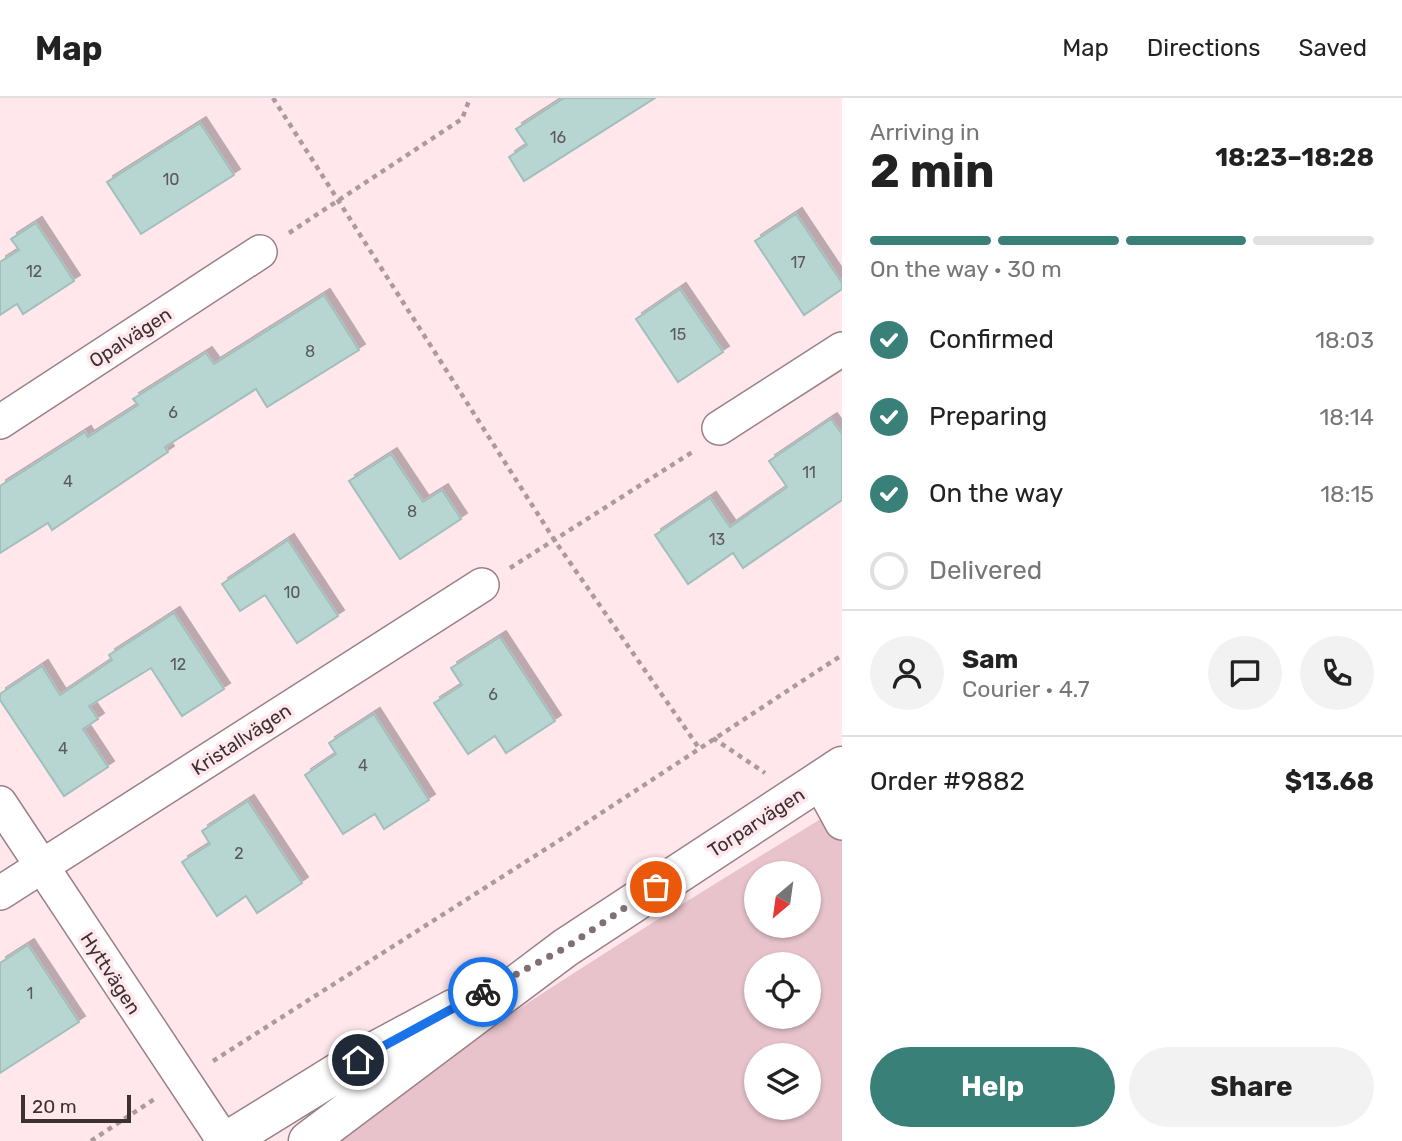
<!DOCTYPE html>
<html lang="en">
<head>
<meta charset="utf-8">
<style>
	:root { --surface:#fff; --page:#f2f2f2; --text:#222; --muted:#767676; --line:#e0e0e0; --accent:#398079 }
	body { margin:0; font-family:Rubik,sans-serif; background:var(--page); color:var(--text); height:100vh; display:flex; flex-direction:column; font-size:26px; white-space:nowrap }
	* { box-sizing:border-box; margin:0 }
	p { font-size:23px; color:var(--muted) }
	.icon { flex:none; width:38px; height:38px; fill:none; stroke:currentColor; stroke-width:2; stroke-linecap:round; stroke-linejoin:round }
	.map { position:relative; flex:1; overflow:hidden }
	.sheet { display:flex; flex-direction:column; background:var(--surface); width:560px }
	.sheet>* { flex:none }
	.needle { width:46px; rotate:209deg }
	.fabs { position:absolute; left:744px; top:763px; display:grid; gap:14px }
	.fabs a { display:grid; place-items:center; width:77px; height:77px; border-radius:50%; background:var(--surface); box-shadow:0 2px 5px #0004; font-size:35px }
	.scale { position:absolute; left:21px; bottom:18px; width:110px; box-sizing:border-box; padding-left:7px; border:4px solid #3b3032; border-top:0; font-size:19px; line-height:24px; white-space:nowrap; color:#3b3032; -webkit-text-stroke:5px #ffe7ec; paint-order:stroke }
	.pin { position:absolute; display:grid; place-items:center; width:60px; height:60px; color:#fff; margin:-30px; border:4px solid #fff; border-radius:50%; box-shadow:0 2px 7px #0007 }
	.courier { position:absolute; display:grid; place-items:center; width:70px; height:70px; margin:-35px; border:5px solid #1a73e8; border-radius:50%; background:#fff; color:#222; box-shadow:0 2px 9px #0007 }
	.headline em { font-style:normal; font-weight:700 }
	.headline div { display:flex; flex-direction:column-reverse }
	.headline { display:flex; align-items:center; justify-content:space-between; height:119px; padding:0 28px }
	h1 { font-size:46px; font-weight:700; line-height:52px }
	.bar { display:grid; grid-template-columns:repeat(4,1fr); gap:10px 7px; align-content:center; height:84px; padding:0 28px }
	.bar i { height:9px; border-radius:5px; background:var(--line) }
	.bar .on { background:var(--accent) }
	.bar p { grid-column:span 4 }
	.line { display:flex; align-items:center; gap:18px; padding:0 28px; border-top:2px solid var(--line) }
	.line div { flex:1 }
	.round { display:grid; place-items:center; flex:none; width:74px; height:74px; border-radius:37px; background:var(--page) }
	ol { padding:0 28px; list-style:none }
	li { display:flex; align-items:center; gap:21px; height:77px }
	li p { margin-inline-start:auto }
	li .icon { padding:7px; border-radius:50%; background:var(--accent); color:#fff; stroke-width:4 }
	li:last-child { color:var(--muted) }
	li i { width:38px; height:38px; border:4px solid var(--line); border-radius:50% }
	.action { display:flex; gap:14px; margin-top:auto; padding:14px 28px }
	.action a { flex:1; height:80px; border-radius:42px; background:var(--accent); color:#fff; font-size:28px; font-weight:700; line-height:80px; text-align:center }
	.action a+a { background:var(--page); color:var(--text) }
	header { display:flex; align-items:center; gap:42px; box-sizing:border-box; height:98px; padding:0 35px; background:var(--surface); border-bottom:2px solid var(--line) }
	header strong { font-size:33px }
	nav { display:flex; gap:38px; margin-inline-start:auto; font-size:24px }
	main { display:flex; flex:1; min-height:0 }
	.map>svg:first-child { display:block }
	.green { fill:#e8c3cb; fill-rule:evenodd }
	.building { fill:#b7d6d2; stroke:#a1bfbb; stroke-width:2; filter:url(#shadow) }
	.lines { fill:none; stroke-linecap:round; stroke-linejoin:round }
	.minor-casing { stroke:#9a8086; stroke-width:36 }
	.tertiary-casing { stroke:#9a8086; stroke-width:41 }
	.path { stroke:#ad9a9e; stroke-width:4.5; stroke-dasharray:5 5; stroke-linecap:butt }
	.minor { stroke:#fff; stroke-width:33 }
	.tertiary { stroke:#fff; stroke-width:38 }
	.done { stroke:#807073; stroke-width:7; stroke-dasharray:0 12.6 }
	.route { stroke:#1a73e8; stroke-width:9 }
	.labels { text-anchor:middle; stroke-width:7; stroke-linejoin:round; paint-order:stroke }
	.number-label { font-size:16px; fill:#5a5a5a }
	.street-label { font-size:19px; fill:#3b3032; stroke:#ffe7ec }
</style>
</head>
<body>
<header>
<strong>Map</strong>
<nav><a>Map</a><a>Directions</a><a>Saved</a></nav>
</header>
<main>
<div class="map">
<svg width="842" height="1043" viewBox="0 0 842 1043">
	<defs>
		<filter id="shadow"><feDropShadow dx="6" dy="-6" stdDeviation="0" flood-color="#0004"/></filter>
	</defs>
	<rect width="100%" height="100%" fill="#ffe7ec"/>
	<path class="green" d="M842,708V1043H332C493,921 669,814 842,708ZM756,775H808V828H756ZM756,866H808V919H756ZM756,957H808V1010H756Z"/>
	<path class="building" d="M564,0H655L524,83L509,59L527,47L516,31Z
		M200,25L234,77L141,136L107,84Z
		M796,116L842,185V191L804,217L755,143Z
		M36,125L74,183L23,216L17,206L0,217V164L19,152L11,141Z
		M680,191L723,254L678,284L636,221Z
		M324,197L359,252L267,309L256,291L165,349L168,354L52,432L48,425L0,455V388L85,334L88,339L138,307L133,301L206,255L214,266Z
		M831,321L842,336V402L743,470L733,455L688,486L655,437L710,400L730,429L787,389L769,363Z
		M391,356L423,404L442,392L461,421L400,461L349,383Z
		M288,442L338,518L297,545L265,497L240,513L222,486Z
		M174,515L224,591L182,618L151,570L89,608L98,621L83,631L108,669L64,698L0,602V596L42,568L60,597L112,562L109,557Z
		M500,539L555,623L506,655L495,638L468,656L434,605L462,587L451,570Z
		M374,616L429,702L384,731L375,716L343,736L305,677L336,656L329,645Z
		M248,703L302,785L257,815L246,798L217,818L182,764L210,746L202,733Z
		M28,847L79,924L0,975V865Z"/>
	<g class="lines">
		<g class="minor-casing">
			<path id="minor" d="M0,324L260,154
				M719,330L842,251
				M819,683L842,725
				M0,705L224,1043
				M0,795L482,487"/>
		</g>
		<g class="tertiary-casing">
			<path id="tertiary" d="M227,1043L358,962L453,911
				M308,1043L565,850L842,668"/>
		</g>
		<path class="path" d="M273,0L555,443L699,650
			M289,135L462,21L470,0
			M510,470L694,353
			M713,640L765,675
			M213,963L574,733L842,557
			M91,1043L156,1000"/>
		<use href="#minor" class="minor"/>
		<use href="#tertiary" class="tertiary"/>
	</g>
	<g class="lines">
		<path class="done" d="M483,894L565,850L656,789"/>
		<path class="route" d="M358,962L483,894"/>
	</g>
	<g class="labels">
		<g class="number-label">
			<text x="558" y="45">16</text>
			<text x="171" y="87">10</text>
			<text x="798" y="170">17</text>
			<text x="34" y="179">12</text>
			<text x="678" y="242">15</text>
			<text x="310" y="259">8</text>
			<text x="173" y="320">6</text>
			<text x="809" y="380">11</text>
			<text x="68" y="389">4</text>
			<text x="412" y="419">8</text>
			<text x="717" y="447">13</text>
			<text x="292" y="500">10</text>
			<text x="178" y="572">12</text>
			<text x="493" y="602">6</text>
			<text x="63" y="656">4</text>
			<text x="363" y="673">4</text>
			<text x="239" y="761">2</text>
			<text x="30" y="901">1</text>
		</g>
		<g class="street-label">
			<text transform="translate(130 239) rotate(-33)" y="7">Opalvägen</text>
			<text transform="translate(241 641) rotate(-33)" y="7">Kristallvägen</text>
			<text transform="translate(756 724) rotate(-33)" y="7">Torparvägen</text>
			<text transform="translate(111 875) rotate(57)" y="7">Hyttvägen</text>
		</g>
	</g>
</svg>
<div class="fabs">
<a><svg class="needle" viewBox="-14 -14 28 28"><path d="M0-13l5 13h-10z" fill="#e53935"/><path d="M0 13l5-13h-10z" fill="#767676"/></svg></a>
<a><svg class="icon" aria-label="locate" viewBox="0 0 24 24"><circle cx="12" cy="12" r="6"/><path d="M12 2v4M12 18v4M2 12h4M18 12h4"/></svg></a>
<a><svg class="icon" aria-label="layers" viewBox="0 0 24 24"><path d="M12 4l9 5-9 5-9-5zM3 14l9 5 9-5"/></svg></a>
</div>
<div class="scale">20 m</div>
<div class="pin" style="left:656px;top:789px;background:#ea580c"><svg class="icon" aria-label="bag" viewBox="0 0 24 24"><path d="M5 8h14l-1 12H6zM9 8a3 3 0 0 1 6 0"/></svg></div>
<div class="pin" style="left:358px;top:962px;background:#1f2937"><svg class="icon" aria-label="home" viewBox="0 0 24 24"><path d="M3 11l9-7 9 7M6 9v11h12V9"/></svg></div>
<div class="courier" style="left:483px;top:894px"><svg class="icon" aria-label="bike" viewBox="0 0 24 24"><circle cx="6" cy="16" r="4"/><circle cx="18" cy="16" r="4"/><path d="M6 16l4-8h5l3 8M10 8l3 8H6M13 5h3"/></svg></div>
</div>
<section class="sheet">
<div class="headline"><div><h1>2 min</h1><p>Arriving in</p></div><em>18:23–18:28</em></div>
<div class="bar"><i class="on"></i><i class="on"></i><i class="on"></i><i></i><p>On the way · 30 m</p></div>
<ol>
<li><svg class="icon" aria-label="check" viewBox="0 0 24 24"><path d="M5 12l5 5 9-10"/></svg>Confirmed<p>18:03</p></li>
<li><svg class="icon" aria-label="check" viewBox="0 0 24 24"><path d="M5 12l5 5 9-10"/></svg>Preparing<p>18:14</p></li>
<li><svg class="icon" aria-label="check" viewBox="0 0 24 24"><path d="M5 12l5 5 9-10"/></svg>On the way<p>18:15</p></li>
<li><i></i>Delivered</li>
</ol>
<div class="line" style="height:126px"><a class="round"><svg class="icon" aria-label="person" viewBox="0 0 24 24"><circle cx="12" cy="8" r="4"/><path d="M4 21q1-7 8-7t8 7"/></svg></a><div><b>Sam</b><p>Courier · 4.7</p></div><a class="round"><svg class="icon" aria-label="chat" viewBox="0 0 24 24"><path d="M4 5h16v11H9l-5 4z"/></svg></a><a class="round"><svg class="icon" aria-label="phone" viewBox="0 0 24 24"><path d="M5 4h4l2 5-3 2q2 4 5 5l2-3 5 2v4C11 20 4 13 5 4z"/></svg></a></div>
<div class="line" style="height:91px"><div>Order #9882</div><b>$13.68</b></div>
<div class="action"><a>Help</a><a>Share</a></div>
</section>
</main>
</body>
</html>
